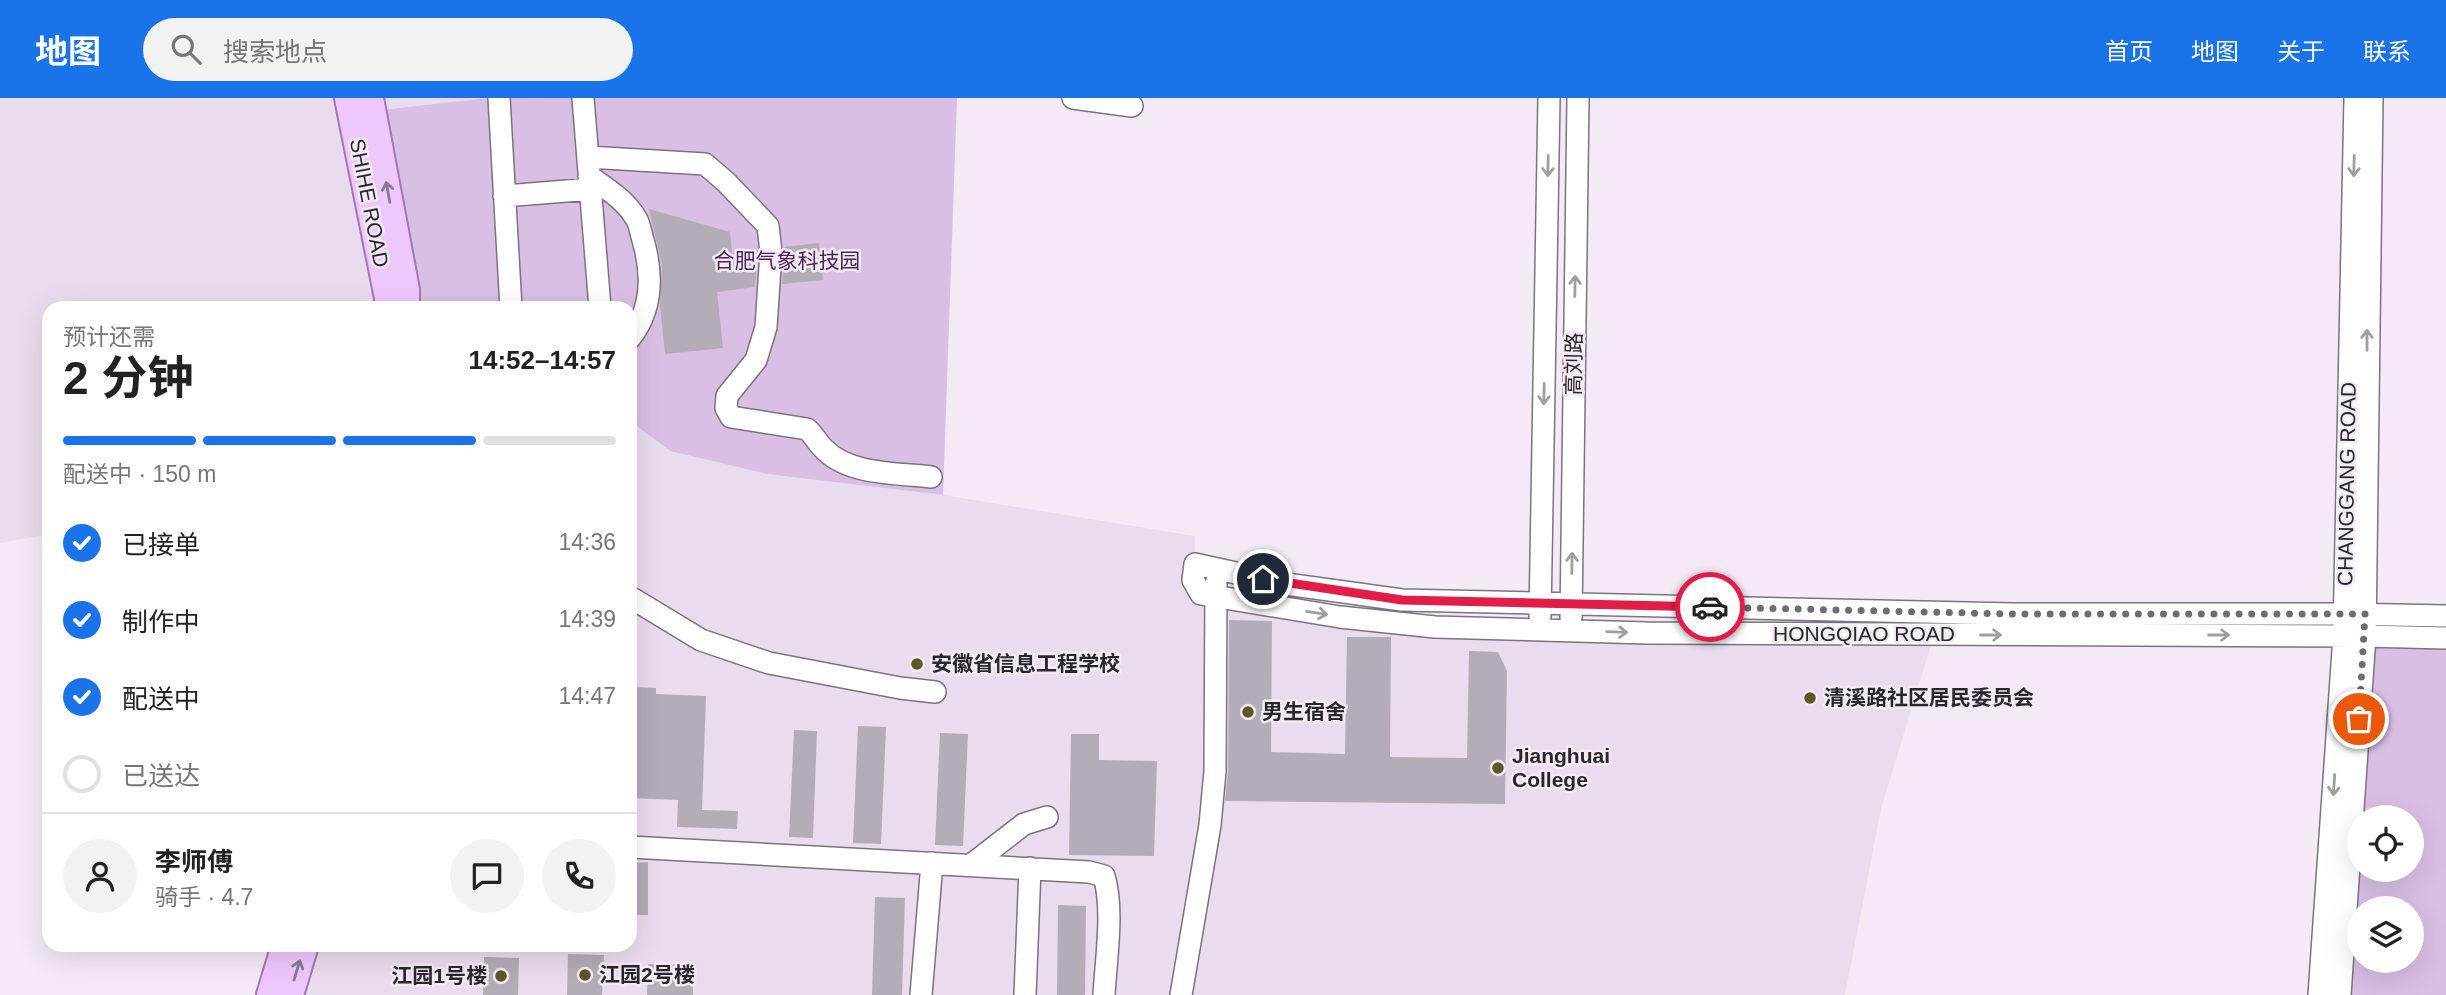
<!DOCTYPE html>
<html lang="zh">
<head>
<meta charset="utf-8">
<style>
	:root { --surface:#fff; --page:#f2f2f2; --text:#222; --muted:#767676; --line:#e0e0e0; --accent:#1a73e8 }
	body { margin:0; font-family:Arial,"Noto Sans SC",sans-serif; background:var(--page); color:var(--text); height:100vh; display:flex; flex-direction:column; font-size:26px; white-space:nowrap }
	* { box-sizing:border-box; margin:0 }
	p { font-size:23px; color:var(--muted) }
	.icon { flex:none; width:38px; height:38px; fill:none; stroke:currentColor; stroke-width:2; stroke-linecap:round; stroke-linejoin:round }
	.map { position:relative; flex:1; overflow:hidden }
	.details { position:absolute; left:42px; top:203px; width:595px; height:651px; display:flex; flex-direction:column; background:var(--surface); border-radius:21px; box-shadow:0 7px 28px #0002 }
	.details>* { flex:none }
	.controls { position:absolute; left:2347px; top:707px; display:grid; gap:14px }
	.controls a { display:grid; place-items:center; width:77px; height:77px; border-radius:50%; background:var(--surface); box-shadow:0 7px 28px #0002; font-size:35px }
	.pin { position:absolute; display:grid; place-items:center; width:60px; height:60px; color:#fff; margin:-30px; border:4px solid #fff; border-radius:50%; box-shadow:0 2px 7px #0007 }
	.courier { position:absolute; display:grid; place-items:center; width:70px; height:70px; margin:-35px; border:5px solid #e11d48; border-radius:50%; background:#fff; color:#222; box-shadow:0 2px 9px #0007 }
	.head em { font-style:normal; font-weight:700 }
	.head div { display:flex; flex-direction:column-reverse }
	.head { display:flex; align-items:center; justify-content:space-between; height:119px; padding:0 21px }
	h1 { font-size:46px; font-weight:700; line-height:52px }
	.bar { display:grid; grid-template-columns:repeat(4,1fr); gap:10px 7px; align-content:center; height:84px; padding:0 21px }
	.bar i { height:9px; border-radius:5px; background:var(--line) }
	.bar .on { background:var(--accent) }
	.bar p { grid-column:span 4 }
	.line { display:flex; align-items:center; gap:18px; padding:0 21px; border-top:2px solid var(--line) }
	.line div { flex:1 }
	.round { display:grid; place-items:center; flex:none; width:74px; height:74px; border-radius:37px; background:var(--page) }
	ol { padding:0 21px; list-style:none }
	li { display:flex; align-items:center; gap:21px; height:77px }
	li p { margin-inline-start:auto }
	li .icon { padding:7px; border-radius:50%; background:var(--accent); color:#fff; stroke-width:4 }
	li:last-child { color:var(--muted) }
	li i { width:38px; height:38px; border:4px solid var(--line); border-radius:50% }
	header { display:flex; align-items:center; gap:42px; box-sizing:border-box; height:98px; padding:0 35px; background:var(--accent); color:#fff }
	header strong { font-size:33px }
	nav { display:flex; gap:38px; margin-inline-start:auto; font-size:24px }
	.search { width:490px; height:63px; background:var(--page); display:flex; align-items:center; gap:18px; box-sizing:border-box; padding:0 24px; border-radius:38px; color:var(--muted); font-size:26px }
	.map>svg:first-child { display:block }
	.built { fill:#e9dcee }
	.green { fill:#d9bfe4; fill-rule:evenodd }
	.building { fill:#b4acb7 }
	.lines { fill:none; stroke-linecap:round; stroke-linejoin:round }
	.minor-casing { stroke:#7b737e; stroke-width:24 }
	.major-casing { stroke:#a278b3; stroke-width:30 }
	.minor { stroke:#fff; stroke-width:21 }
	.major { stroke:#eec8fd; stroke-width:26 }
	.oneway { stroke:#9f9ea0 }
	.oneway2 { stroke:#8c7894 }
	.done { stroke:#706b73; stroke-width:7; stroke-dasharray:0 12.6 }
	.route { stroke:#e11d48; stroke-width:9 }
	.poi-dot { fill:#5a5824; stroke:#f3eaf6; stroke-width:2.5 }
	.labels { text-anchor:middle; stroke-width:5; stroke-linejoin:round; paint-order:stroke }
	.street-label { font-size:21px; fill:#2a272c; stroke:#f3eaf6 }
	.park-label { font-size:21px; fill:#4b2259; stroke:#f3eaf6 }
	.poi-label { font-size:21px; font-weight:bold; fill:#2a272c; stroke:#f3eaf6; text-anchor:start }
</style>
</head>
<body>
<header>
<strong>地图</strong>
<div class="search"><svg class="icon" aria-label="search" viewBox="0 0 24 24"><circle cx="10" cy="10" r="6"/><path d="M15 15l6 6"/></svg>搜索地点</div>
<nav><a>首页</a><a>地图</a><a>关于</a><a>联系</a></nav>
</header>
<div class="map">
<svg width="2446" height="897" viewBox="0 0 2446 897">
	<rect width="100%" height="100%" fill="#f3eaf6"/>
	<path class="built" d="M0,0H348L388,210H49V436L0,445Z
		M370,0H487L373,13Z
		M630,323L670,353L767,376L943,397L1195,438V466L1202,497L1340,519L1934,537L1881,711L1845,897H290L305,847H630Z"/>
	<path class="green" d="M487,0H957L943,397L767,376L670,353L630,323V210H406L373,13Z
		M2365,538L2446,540V897H2340ZM2359,719H2412V772H2359ZM2359,810H2412V863H2359Z"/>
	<path class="building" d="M649,111L730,134L732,155L758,152L755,189L717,194L723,250L665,256L660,207L662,167Z
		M819,145L823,182L782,186L784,149Z
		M1229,522L1272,523L1271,654L1345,656L1347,539H1391L1390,659L1467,660L1469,553L1498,554L1507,573L1505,706L1225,703L1228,673Z
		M630,589L656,590V596L706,598L702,712L738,713L737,731L677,729L678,702L630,700Z
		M858,628L886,629L881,746L853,745Z
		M794,632L817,633L813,740L789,739Z
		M940,635L968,636L963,748L935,747Z
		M1071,636H1099V662L1157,663L1154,758L1069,757Z
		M648,764V817H630V765Z
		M875,799L905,800L902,897H872Z
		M1058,807L1086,808L1085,897H1057Z
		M568,856L604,857L602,897H567Z
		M484,859L519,860L518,897H483Z
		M648,866L693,867V897H647Z"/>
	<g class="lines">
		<g class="minor-casing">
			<path id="minor" d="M499,0L511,210
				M583,0L600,210
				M1073,0L1132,8
				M588,59L705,66L726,84L768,128L771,154L766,229L756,262L727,298L726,310L731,319L807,331C814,337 818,346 825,352C850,377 898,375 931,379
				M589,78C607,91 626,102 637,122C640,128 641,136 643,142C653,177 653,211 630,240
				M504,98L591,91
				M630,499L701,542L769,565L900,590L935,594
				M2446,518L2345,516H2012L1402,502L1286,486L1195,466L1193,482L1201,496L1340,519L1435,529L1647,535L2365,538L2446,540
				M1540,519L1549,0
				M1571,520L1578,0
				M630,749L1089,774L1104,778C1114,811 1106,861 1104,897
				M971,767L1024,726L1047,719
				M921,897L932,765
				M1025,897L1030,770
				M1181,897L1210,727L1215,673L1216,486
				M2319,897L2344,538L2355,0
				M2340,897L2365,538L2372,0"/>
		</g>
		<g class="major-casing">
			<path id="major" d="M348,0L388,200V210
				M370,0L406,192V210
				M270,897L285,847
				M290,897L305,847"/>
		</g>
		<use href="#minor" class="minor"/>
		<use href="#major" class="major"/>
	</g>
	<defs><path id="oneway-shaft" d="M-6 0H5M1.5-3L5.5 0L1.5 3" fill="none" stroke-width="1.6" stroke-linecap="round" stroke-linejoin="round" transform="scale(1.75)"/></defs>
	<g class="oneway">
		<use href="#oneway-shaft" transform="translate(1548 68) rotate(91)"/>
		<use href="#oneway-shaft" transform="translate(2354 68) rotate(91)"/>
		<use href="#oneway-shaft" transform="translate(1575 188) rotate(-89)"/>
		<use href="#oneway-shaft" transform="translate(2367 242) rotate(-90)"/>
		<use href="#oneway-shaft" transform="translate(1544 296) rotate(91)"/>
		<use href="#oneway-shaft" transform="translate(1572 465) rotate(-89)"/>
		<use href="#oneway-shaft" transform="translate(1317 515) rotate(9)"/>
		<use href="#oneway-shaft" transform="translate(1617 534) rotate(2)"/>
		<use href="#oneway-shaft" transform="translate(1991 537)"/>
		<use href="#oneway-shaft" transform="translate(2219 537)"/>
		<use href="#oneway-shaft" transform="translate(2334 687) rotate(94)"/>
	</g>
	<g class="oneway2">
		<use href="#oneway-shaft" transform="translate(388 94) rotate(-100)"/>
		<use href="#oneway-shaft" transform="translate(297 872) rotate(-73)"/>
	</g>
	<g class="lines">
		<path class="done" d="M1710,509L2012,516H2365L2359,621"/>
		<path class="route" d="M1263,481L1402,502L1710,509"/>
	</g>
	<g class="poi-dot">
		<circle cx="917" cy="566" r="7"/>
		<circle cx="1810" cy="600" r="7"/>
		<circle cx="1248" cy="614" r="7"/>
		<circle cx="1498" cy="670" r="7"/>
		<circle cx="585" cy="877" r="7"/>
		<circle cx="501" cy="878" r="7"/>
	</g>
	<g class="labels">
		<g class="street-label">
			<text transform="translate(369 105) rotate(79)" y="7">SHIHE ROAD</text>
			<text transform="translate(1574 266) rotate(-89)" y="7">高刘路</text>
			<text transform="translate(2347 386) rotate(-89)" y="7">CHANGGANG ROAD</text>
			<text x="1864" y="543">HONGQIAO ROAD</text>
		</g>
		<g class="park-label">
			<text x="787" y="170">合肥气象科技园</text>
		</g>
		<g class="poi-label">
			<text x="931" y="573">安徽省信息工程学校</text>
			<text x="1824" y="607">清溪路社区居民委员会</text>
			<text x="1262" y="621">男生宿舍</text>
			<text x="1512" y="665">Jianghuai<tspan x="1512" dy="24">College</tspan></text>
			<text x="599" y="884">江园2号楼</text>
			<text x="487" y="885" text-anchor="end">江园1号楼</text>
		</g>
	</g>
</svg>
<div class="controls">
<a><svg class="icon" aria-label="locate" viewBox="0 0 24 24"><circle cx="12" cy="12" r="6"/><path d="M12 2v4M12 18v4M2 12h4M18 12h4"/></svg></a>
<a><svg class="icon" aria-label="layers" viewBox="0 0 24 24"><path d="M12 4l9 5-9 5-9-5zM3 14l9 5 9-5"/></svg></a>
</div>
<div class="pin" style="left:2359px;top:621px;background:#ea580c"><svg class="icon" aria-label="bag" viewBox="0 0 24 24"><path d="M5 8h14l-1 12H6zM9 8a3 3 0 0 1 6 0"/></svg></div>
<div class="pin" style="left:1263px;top:481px;background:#1f2937"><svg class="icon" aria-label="home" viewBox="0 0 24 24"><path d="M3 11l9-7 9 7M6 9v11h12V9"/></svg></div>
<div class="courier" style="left:1710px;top:509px"><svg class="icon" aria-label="car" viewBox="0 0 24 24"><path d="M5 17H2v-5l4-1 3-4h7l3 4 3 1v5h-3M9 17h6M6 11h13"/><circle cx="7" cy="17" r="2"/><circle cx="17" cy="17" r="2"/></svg></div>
<section class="details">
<div class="head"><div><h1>2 分钟</h1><p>预计还需</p></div><em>14:52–14:57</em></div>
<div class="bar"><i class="on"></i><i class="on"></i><i class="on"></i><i></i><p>配送中 · 150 m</p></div>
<ol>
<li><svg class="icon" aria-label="check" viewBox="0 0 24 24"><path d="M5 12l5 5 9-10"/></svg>已接单<p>14:36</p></li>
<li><svg class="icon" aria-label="check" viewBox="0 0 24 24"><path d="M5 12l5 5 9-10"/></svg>制作中<p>14:39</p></li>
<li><svg class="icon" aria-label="check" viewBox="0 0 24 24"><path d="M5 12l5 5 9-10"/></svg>配送中<p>14:47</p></li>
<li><i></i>已送达</li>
</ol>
<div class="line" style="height:126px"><a class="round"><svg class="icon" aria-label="person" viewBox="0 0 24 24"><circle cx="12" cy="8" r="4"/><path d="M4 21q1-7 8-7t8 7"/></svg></a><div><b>李师傅</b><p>骑手 · 4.7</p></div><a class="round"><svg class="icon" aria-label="chat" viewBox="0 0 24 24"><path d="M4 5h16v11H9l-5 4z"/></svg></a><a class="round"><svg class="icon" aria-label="phone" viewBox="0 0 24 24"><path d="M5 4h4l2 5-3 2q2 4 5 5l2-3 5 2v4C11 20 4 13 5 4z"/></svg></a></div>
</section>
</div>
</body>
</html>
